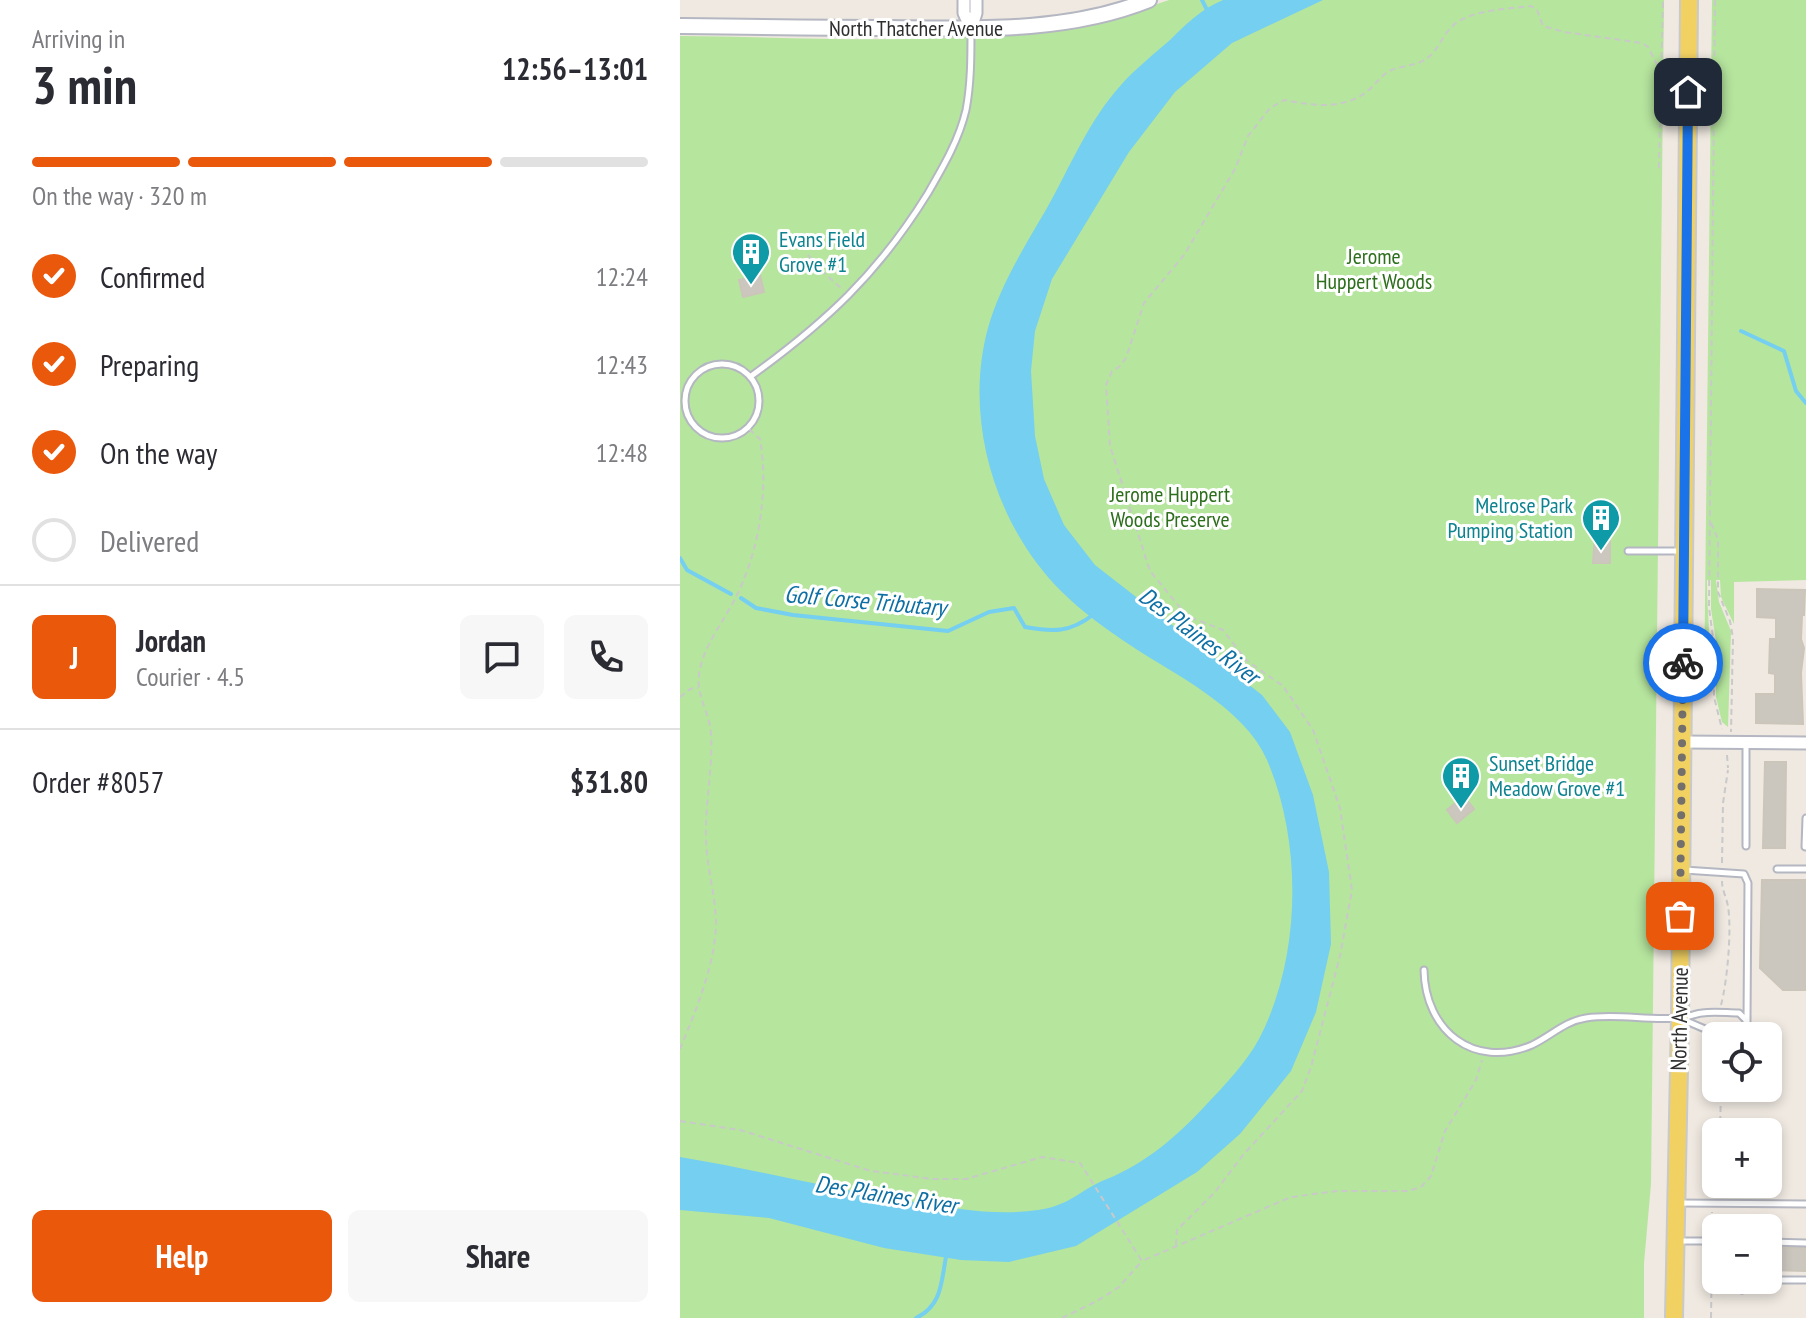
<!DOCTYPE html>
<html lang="en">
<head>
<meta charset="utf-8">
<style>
	:root { --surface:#fff; --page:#f7f7f7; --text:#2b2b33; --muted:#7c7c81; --line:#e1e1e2; --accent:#ea580c }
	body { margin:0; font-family:"PT Sans Narrow",sans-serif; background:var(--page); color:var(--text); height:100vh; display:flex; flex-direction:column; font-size:30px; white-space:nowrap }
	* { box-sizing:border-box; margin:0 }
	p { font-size:26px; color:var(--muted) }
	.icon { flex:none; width:44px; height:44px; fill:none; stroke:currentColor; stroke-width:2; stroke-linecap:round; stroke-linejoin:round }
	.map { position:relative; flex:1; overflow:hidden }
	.details { display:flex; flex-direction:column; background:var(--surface); width:680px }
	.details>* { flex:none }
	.fabs { position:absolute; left:1022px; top:1022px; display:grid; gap:16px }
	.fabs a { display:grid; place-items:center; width:80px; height:80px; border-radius:12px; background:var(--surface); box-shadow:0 4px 12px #0003; font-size:40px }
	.pin { position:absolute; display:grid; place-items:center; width:68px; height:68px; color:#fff; margin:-34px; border-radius:16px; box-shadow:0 4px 12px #0006 }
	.courier { position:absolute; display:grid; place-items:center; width:80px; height:80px; margin:-40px; border:6px solid #1a73e8; border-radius:50%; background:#fff; color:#222; box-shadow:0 2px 10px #0007 }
	.overview em { font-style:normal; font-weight:800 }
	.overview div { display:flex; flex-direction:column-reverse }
	.overview { display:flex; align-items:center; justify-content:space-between; height:136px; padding:0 32px }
	h1 { font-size:52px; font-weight:800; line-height:60px }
	.bar { display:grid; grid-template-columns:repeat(4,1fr); gap:12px 8px; align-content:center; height:96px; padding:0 32px }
	.bar i { height:10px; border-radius:6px; background:var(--line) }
	.bar .selected { background:var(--accent) }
	.bar p { grid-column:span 4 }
	.line { display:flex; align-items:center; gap:20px; padding:0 32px; border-top:2px solid var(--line) }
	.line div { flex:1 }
	.round { display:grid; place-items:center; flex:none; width:84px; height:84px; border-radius:12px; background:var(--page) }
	ol { padding:0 32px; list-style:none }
	li { display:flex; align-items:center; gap:24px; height:88px }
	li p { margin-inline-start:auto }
	li .icon { padding:8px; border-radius:50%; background:var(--accent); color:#fff; stroke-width:4 }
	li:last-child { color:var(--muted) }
	li i { width:44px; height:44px; border:4px solid var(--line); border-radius:50% }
	.cta { display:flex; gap:16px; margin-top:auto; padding:16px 32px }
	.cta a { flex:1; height:92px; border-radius:12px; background:var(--accent); color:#fff; font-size:32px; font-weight:800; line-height:92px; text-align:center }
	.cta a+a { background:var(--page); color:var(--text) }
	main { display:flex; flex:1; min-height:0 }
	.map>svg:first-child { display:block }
	.green { fill:#b6e59e }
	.water { fill:#75cff0 }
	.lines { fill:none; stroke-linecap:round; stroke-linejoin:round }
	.stream { stroke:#75cff0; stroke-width:4 }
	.building { fill:#cbc7bf; stroke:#cbc5ba; stroke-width:2 }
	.service-casing { stroke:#b4b7c1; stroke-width:9 }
	.minor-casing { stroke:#b4b7c1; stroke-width:15 }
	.tertiary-casing { stroke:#b4b7c1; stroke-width:18 }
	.primary-casing { stroke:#c9c9c9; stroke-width:20 }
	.path { stroke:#c9c9c9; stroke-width:2; stroke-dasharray:6 4; stroke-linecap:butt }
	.service { stroke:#fff; stroke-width:5 }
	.minor { stroke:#fff; stroke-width:11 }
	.tertiary { stroke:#fff; stroke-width:14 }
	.primary { stroke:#f2d163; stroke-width:16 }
	.done { stroke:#726f6d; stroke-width:8; stroke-dasharray:0 14.4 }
	.route { stroke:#1a73e8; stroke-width:10 }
	.labels { text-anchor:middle; stroke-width:6; stroke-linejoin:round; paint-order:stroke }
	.street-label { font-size:22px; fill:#2e2e2e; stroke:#fff }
	.culture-label { font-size:22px; fill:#0d838f; stroke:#fff; text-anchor:start }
	.park-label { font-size:22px; fill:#2c6e1b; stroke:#fff }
	.water-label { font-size:24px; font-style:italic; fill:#0d6fa3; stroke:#fff }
</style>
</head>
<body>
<main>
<section class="details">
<div class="overview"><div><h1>3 min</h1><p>Arriving in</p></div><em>12:56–13:01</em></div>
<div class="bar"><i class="selected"></i><i class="selected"></i><i class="selected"></i><i></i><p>On the way · 320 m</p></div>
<ol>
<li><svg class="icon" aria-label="check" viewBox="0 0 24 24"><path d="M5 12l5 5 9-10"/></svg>Confirmed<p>12:24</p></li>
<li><svg class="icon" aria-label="check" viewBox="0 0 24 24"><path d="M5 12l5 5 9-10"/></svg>Preparing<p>12:43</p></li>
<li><svg class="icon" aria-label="check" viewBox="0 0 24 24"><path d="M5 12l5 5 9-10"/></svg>On the way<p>12:48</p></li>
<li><i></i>Delivered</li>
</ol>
<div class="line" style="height:144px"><b class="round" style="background:var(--accent);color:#fff">J</b><div><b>Jordan</b><p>Courier · 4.5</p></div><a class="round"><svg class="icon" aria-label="chat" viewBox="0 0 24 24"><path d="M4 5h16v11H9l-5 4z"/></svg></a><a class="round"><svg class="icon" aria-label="phone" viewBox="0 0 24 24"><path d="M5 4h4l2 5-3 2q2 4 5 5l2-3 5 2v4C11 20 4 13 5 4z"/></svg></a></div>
<div class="line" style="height:104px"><div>Order #8057</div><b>$31.80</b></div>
<div class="cta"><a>Help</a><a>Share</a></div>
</section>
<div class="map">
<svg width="1126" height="1318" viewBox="0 0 1126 1318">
	<rect width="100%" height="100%" fill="#efe9e1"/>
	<path class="green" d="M489,0H984L971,1184L964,1263V1318H0V36C159,37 338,54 489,0Z
		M1032,0H1126V580L1054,582V624L1041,597L1040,580H1036L1039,602L1051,631L1048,727L1042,722L1036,697V641L1031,609V580H1027C1027,617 1032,654 1032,691H1024Z"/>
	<path class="water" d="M543,0H643L552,43L495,92L449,152L372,279L355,331L351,371L355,436L364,479L384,525L415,565L582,695L610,732L633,795L649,872L651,944L636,1012L611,1071L560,1134L517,1172L396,1246L329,1262L281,1260L204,1248L89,1218L0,1210V1157C79,1170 156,1190 235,1202C275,1209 318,1216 358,1210C392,1205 399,1190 427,1179C466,1163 496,1137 525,1106C544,1086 566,1063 579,1039C621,959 623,843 587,760C564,707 495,675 450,645C426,629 402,612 382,592C315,526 283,419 308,328C320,285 345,246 367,208C390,167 409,120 441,85C455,69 473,55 490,40C506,24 521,9 543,0Z"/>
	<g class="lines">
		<path class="stream" d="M522,0L528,12
			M1061,331L1104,351L1116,391L1126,403
			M0,558L7,570L51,594
			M61,598L76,608L113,615L268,631L309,612L334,608L345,627C373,632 390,633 414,614
			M236,1318C264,1305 261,1278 267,1252"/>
	</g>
	<path class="building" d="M80,275L84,292L63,297L59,280Z
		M916,523H930V563H913Z
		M1077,589L1125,590L1124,615H1122L1121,639L1124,648L1121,673L1123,724L1076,723V694H1095V674L1089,673L1090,639H1096V618L1077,617Z
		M1085,762H1106L1105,848H1083Z
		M784,796L794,809L777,823L767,810Z
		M1082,880H1126V990H1103L1080,968Z
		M1088,1248H1126V1271L1088,1270Z"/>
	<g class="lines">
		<g class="service-casing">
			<path id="service" d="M5 401a37 37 0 1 1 74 0a37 37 0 1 1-74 0Z
				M70,377C146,322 198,274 248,193C263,167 279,140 286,110C291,84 291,57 291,30
				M948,551H1003
				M1066,846V743
				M1125,847L1126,818
				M1097,869H1126
				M1004,870L1064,874L1068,883L1067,1021L1060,1031L1025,1029L1004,1020
				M744,970C745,1030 793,1070 852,1045C871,1036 885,1021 906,1018C937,1013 968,1021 998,1018C1006,1018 1014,1014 1022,1013C1034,1011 1047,1013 1059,1013L1067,1021
				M999,1203L1126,1204
				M1000,1241H1036
				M1088,1242L1126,1243
				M1062,1290L1086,1280H1126"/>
		</g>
		<g class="minor-casing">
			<path id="minor" d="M284,0V13L291,29
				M291,29L296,13V0
				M1002,742L1126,743"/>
		</g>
		<g class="tertiary-casing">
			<path id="tertiary" d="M0,26C70,27 139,28 209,28C295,29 387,33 469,0"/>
		</g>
		<g class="primary-casing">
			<path id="primary" d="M994,1318L1000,1018L1009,0"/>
		</g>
		<path class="path" d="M1035,0L1029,608L1034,644V697L1042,729
			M979,168L983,0
			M128,255L143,272L163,290
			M1031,523L1038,539V592L1050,621L1053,638L1051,732
			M0,697L10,689L18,688
			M1047,755L1048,768
			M1042,863L1043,803L1048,770
			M1041,1005C1047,983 1052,930 1048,907C1047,898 1042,891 1042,881
			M0,1049C16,1010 36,963 36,921C35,892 26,864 26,837C25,803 33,768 31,734C30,713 16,696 19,675C22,648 43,622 55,599C79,552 89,491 80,439L68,428
			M0,1121L60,1130L191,1171L253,1179H286L362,1157L400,1163L462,1261L611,1197L658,1191H728L741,1187L751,1176L765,1131L796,1080L802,1060
			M1040,1132L1041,1088
			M1032,1193L1036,1175
			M1032,1233V1212
			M496,1245L497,1230L535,1192L563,1155L622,1091L631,1067L660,956L672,890L660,808L633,730L603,686L566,660L543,630L507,616L470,571L430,446L426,385L432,371L439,367L446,358L464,303L504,255L555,169L568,136L590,108L604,100C630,105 657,110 682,95C692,89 697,80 705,74C716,65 735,67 746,59C761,49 763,28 783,19C803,9 829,9 851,6L857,10L863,26L884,32L962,43L968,47L981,72
			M382,1318L417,1301L439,1287L461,1262
			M1031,1318L1032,1252"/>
		<use href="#service" class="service"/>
		<use href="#minor" class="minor"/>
		<use href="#tertiary" class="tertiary"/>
		<use href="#primary" class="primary"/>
	</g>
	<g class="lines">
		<path class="done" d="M1000,916L1003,663"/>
		<path class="route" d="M1003,663L1008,92"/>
	</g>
	<defs>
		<g id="building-pin" transform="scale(2)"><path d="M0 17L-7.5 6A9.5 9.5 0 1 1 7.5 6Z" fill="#0f9aa8" stroke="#fff"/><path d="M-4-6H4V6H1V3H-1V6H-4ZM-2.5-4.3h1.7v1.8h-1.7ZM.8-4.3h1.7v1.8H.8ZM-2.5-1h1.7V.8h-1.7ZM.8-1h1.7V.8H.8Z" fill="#fff"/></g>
	</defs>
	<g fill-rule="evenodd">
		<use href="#building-pin" x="71" y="252"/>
		<use href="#building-pin" x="921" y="518"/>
		<use href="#building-pin" x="781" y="776"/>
	</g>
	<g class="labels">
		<g class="street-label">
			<text x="236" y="36">North Thatcher Avenue</text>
			<text transform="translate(999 1019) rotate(-89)" y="8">North Avenue</text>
		</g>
		<g class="culture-label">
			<text x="99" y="247">Evans Field<tspan x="99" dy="25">Grove #1</tspan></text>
			<text x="893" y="513" text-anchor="end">Melrose Park<tspan x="893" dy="25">Pumping Station</tspan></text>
			<text x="809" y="771">Sunset Bridge<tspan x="809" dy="25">Meadow Grove #1</tspan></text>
		</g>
		<g class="park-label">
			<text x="694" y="264">Jerome<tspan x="694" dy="25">Huppert Woods</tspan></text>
			<text x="490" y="502">Jerome Huppert<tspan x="490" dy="25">Woods Preserve</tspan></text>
		</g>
		<g class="water-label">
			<text transform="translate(185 601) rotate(5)" y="8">Golf Corse Tributary</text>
			<text transform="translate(519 636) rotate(37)" y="8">Des Plaines River</text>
			<text transform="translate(206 1195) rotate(9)" y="8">Des Plaines River</text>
		</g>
	</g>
</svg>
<div class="fabs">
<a><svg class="icon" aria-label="locate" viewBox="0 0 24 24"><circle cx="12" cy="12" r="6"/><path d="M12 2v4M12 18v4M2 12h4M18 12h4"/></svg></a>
<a>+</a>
<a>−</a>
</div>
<div class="pin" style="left:1000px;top:916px;background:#ea580c"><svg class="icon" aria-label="bag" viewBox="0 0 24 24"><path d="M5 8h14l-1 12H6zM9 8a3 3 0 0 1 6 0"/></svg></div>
<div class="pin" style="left:1008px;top:92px;background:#1f2937"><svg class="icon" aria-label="home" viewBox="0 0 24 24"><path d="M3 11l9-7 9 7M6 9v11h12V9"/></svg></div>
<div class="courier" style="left:1003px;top:663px"><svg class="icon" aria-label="bike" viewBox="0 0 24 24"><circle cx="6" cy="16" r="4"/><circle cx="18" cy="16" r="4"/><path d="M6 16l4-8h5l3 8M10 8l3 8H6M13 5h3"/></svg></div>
</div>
</main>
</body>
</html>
